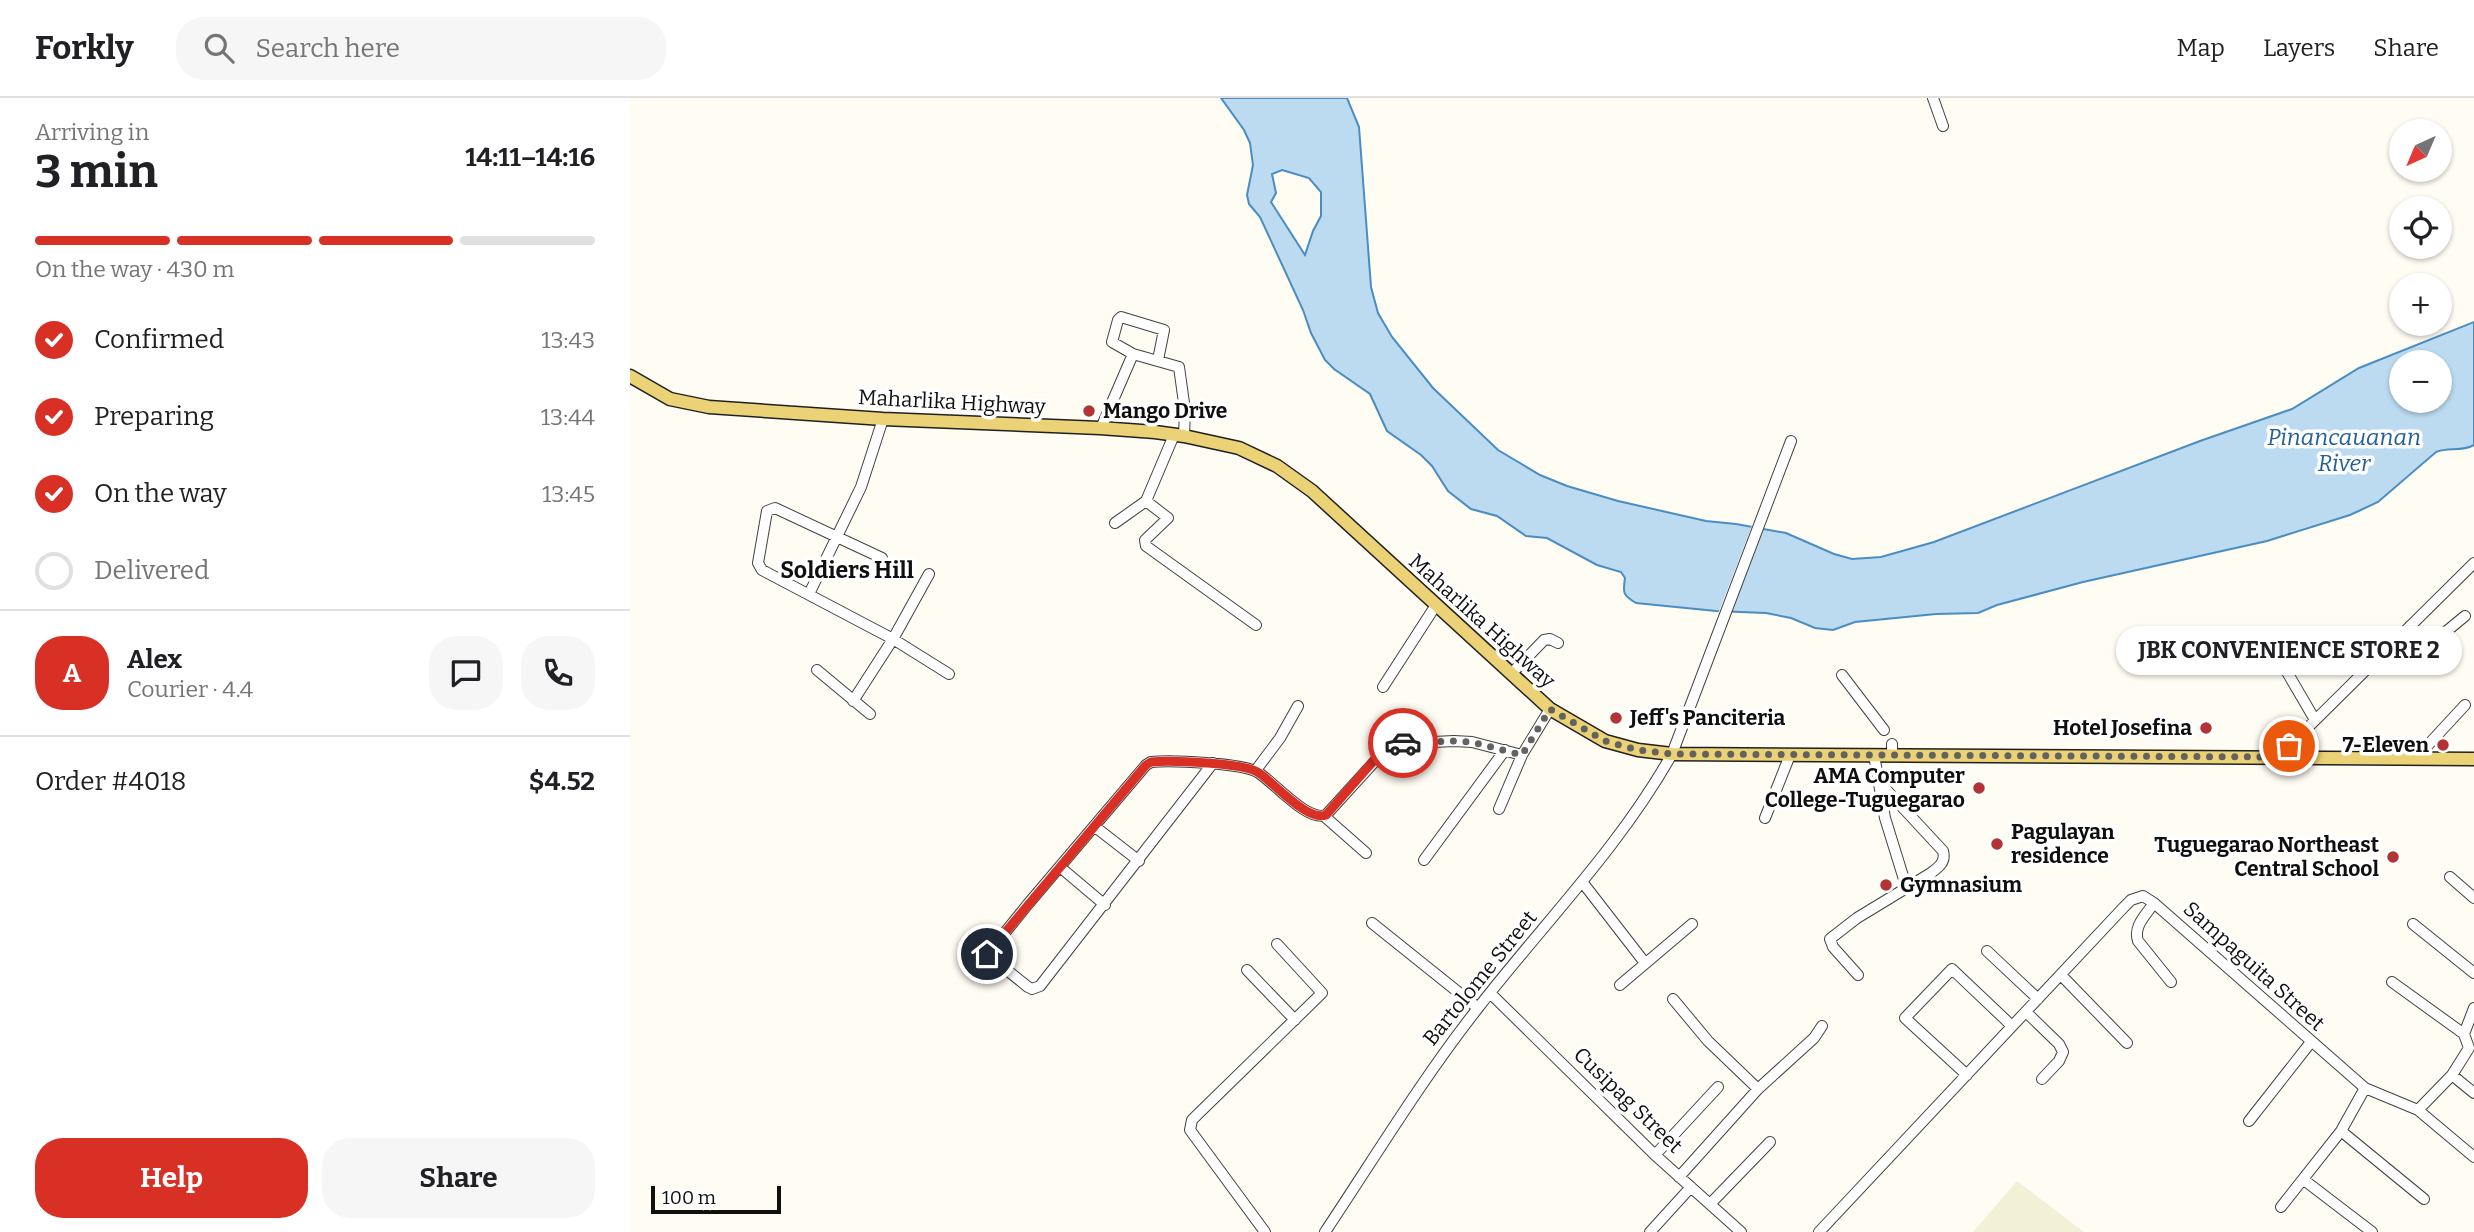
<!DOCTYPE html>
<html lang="en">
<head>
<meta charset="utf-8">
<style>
	:root { --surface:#fff; --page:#f6f6f6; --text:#202124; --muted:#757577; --line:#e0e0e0; --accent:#d93025 }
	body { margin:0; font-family:Bitter,serif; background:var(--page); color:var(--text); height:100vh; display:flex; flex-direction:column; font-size:26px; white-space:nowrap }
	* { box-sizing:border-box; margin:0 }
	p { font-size:23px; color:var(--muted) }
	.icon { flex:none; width:38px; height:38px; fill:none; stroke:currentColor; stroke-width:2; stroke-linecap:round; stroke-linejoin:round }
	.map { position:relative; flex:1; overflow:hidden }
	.details { display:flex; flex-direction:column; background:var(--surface); width:630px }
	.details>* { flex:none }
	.needle { width:46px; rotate:224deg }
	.fabs { position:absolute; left:1759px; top:21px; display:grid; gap:14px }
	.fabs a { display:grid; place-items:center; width:63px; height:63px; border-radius:50%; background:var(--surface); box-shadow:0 2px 5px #0004; font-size:35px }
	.scale { position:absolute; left:21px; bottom:18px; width:130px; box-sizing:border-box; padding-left:7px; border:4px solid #0f0f0f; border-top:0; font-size:19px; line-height:24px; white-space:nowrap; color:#0f0f0f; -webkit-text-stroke:5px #fff; paint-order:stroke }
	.pin { position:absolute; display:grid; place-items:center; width:60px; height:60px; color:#fff; margin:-30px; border:4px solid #fff; border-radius:50%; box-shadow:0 2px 7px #0007 }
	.courier { position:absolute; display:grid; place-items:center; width:70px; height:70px; margin:-35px; border:5px solid #d93025; border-radius:50%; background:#fff; color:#222; box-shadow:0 2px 9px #0007 }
	.bubble { position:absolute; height:49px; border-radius:24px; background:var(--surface); box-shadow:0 2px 5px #0004; font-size:23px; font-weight:700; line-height:49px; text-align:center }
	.head em { font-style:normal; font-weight:700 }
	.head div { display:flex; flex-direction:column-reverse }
	.head { display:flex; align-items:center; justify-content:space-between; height:119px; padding:0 35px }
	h1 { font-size:46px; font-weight:700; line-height:52px }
	.bar { display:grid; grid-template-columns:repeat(4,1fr); gap:10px 7px; align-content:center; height:84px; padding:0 35px }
	.bar i { height:9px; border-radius:5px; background:var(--line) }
	.bar .on { background:var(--accent) }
	.bar p { grid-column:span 4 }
	.line { display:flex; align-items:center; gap:18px; padding:0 35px; border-top:2px solid var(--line) }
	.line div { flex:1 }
	.round { display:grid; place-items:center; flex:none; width:74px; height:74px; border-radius:28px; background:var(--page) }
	ol { padding:0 35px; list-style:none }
	li { display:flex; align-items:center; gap:21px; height:77px }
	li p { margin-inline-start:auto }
	li .icon { padding:7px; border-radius:50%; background:var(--accent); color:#fff; stroke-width:4 }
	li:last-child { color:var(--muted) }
	li i { width:38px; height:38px; border:4px solid var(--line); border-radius:50% }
	.cta { display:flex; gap:14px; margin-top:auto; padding:14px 35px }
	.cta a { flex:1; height:80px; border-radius:28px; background:var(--accent); color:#fff; font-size:28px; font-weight:700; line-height:80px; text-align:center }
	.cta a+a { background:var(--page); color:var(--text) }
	header { display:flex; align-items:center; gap:42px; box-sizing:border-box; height:98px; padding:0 35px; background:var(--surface); border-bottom:2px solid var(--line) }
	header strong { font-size:33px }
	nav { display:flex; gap:38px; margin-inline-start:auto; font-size:24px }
	.search { width:490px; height:63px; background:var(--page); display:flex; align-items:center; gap:18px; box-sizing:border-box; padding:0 24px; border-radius:28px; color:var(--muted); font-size:26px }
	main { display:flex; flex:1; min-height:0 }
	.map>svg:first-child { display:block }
	.farmland { fill:#f2f1d5 }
	.water { fill:#bcdbf1; stroke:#4a8dc1; stroke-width:2; fill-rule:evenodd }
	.pier { fill:#fefcf3 }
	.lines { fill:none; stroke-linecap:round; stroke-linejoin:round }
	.minor-casing { stroke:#424242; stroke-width:12 }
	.major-casing { stroke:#202020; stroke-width:15 }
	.minor { stroke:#fff; stroke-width:10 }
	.major { stroke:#ebd276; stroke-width:12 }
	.done { stroke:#63625f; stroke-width:7; stroke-dasharray:0 12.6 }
	.route { stroke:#d93025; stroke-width:9 }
	.poi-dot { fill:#b33436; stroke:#fff; stroke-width:2.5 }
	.labels { text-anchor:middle; stroke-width:7; stroke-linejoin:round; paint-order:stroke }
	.street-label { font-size:21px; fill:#0f0f0f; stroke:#fff }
	.poi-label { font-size:21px; font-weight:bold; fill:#0f0f0f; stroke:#fff; text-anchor:start }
	.water-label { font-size:23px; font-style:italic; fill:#246096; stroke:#fff }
	.neighbourhood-label { font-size:23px; font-weight:bold; fill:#0f0f0f; stroke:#fff }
</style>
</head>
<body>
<header>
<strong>Forkly</strong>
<div class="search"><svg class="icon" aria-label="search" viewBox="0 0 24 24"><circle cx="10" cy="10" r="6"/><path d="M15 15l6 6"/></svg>Search here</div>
<nav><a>Map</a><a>Layers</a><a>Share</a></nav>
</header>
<main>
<section class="details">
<div class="head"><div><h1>3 min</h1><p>Arriving in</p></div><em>14:11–14:16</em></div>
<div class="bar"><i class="on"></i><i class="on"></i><i class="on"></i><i></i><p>On the way · 430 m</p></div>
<ol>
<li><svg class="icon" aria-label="check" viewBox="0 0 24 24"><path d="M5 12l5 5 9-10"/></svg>Confirmed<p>13:43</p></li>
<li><svg class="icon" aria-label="check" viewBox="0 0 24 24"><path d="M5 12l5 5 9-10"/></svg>Preparing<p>13:44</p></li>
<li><svg class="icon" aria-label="check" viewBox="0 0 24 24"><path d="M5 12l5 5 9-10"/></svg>On the way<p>13:45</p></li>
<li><i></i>Delivered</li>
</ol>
<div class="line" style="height:126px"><b class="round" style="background:var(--accent);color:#fff">A</b><div><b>Alex</b><p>Courier · 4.4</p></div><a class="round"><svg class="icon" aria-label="chat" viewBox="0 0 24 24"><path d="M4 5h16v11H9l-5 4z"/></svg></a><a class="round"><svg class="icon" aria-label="phone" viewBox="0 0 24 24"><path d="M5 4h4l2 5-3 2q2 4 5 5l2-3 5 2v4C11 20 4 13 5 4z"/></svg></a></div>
<div class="line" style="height:91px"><div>Order #4018</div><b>$4.52</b></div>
<div class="cta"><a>Help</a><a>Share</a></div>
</section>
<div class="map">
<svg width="1844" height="1134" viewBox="0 0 1844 1134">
	<rect width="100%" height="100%" fill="#fefcf3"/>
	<path class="farmland" d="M1387,1083L1454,1134H1343Z"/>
	<path class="water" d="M591,0H717L729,29L741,189L748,215L762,239L803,290L868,352L910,377L937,388L988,403L1076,423L1106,426L1156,435L1204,456L1222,461L1251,459L1304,444L1570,343L1662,311L1729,270L1844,224V347C1831,354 1819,349 1806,354L1748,404L1720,417L1637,443L1453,484L1367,507L1348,515L1306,516L1225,524L1203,532L1185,530L1161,520L1136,515L1086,513L1006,505C992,497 993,494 995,480L991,474L967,467L917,440L896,438L867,418L841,411L818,393L802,368L791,357L757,333L740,296L704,271L695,262L681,235L673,212L630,119L619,106L617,97L623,67L620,45L614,32ZM652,72L679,80L691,94V118L683,133L675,157L641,104L646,95L642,76ZM1771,264H1810V303H1771Z"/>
	<path class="pier" d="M1123,425L1134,427L1100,517L1088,516Z"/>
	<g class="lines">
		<g class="minor-casing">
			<path id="minor" d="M1303,0L1313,28
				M503,256L482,244L488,222L491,219L534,232L528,262
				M471,330L503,256L549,269L555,312L554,338
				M516,403L538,420L515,442L516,448L626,527
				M485,425L516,403L544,337
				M252,460L145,410L137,413L128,465L132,472L263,541L319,576
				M179,496L231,389L253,321
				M1780,528L1801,546L1835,518
				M1650,562L1685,622
				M187,572L240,616
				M881,576L914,542L920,541L928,545
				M1212,577L1254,632
				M753,589L806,507
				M223,603L263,541L299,476
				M1262,646V657
				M1244,657L1255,720L1277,791
				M1648,659L1844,465
				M1786,660L1835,607
				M626,672L650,640L668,608
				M869,711L892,657
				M694,718L736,755
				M1135,720L1160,657
				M464,728L509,763
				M794,762L875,652
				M430,769L475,807
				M1820,779L1844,800
				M953,785L1015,865
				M1524,805C1516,817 1503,828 1508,843L1541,884
				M742,825L848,910
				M1783,826L1844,875
				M1357,853L1408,901
				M357,856L398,889L402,891L410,888L583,665
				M617,872L665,922
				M343,874L398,806L516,667L521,664C540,662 615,665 629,675C645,686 678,724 696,717L757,650L765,646L824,643L842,644L892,657L920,611
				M1228,877L1203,849L1200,841L1227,820L1301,775C1309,769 1316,764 1313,753L1250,685
				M1431,877L1497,945
				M1762,884L1834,936
				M990,887L1062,826
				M860,895L1025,1057L1111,1134
				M1043,901L1078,943L1128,991
				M1396,914L1429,946L1433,954L1429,963L1412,981
				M1337,977L1275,920L1322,871L1382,928
				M1822,977L1844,995
				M1788,1012L1844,1059
				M1619,1023L1681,944
				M1711,1033L1794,1101
				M1025,1057L1088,989
				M1049,1079L1128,991L1184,940L1192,928
				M1674,1082L1742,1134
				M1080,1106L1140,1044
				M1651,1109L1711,1033L1735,990
				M635,1134L560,1032L562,1022L568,1016L692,895L647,846
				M695,1134C745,1059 792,981 848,910C914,825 989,750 1042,656L1161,343
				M1020,1134L1061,1089
				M1189,1134L1494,809L1501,802L1513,798L1524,805L1735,990L1788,1012L1822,977L1839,950L1834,936L1844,910"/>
		</g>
		<g class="major-casing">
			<path id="major" d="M0,278L40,301L79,309L253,321L470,330L525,334L554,338L609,350L647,368L682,393L920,611L975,643L1008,652L1042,656L1844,661"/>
		</g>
		<use href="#minor" class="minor"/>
		<use href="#major" class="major"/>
	</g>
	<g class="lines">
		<path class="done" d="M773,645L824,643L842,644L892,657L920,611L975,643L1008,652L1042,656L1648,659L1659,648"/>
		<path class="route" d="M357,856L516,667L521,664C540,662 616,665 629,675C645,686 678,724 696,717L746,660L757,650L773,645"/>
	</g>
	<g class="poi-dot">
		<circle cx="459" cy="313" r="7"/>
		<circle cx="986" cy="620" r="7"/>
		<circle cx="1576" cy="630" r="7"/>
		<circle cx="1813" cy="647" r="7"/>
		<circle cx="1349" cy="690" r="7"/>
		<circle cx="1367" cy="746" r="7"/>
		<circle cx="1763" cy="759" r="7"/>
		<circle cx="1256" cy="787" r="7"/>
	</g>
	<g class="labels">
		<g class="street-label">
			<text transform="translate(322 304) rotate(3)" y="7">Maharlika Highway</text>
			<text transform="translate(852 523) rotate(42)" y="7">Maharlika Highway</text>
			<text transform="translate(1624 868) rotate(42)" y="7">Sampaguita Street</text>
			<text transform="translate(850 880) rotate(-51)" y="7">Bartolome Street</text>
			<text transform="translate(998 1002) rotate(44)" y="7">Cusipag Street</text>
		</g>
		<g class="poi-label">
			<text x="473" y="320">Mango Drive</text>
			<text x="1000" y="627">Jeff's Panciteria</text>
			<text x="1562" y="637" text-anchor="end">Hotel Josefina</text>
			<text x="1799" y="654" text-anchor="end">7-Eleven</text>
			<text x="1335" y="685" text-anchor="end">AMA Computer<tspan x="1335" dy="24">College-Tuguegarao</tspan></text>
			<text x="1381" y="741">Pagulayan<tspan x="1381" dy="24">residence</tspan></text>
			<text x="1749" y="754" text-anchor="end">Tuguegarao Northeast<tspan x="1749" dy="24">Central School</tspan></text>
			<text x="1270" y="794">Gymnasium</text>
		</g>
		<g class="water-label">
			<text x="1714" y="347">Pinancauanan<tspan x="1714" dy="26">River</tspan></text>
		</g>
		<g class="neighbourhood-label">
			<text x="217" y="480">Soldiers Hill</text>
		</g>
	</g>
</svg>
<div class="fabs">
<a><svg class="needle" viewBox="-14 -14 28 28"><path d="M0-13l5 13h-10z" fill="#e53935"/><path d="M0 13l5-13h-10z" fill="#757577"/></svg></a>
<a><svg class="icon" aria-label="locate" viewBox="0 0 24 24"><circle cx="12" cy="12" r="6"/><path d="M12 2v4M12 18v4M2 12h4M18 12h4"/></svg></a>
<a>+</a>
<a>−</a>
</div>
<div class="scale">100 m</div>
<div class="pin" style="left:1659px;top:648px;background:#ea580c"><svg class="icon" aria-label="bag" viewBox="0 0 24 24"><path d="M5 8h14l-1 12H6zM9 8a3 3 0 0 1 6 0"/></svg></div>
<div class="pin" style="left:357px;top:856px;background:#1f2937"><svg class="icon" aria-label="home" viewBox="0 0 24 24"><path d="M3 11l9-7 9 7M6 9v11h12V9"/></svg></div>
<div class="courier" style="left:773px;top:645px"><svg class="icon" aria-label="car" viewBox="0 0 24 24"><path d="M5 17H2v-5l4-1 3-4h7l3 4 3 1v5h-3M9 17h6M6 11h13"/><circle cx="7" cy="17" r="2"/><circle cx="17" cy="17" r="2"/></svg></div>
<div class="bubble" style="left:1486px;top:528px;width:346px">JBK CONVENIENCE STORE 2</div>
</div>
</main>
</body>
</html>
